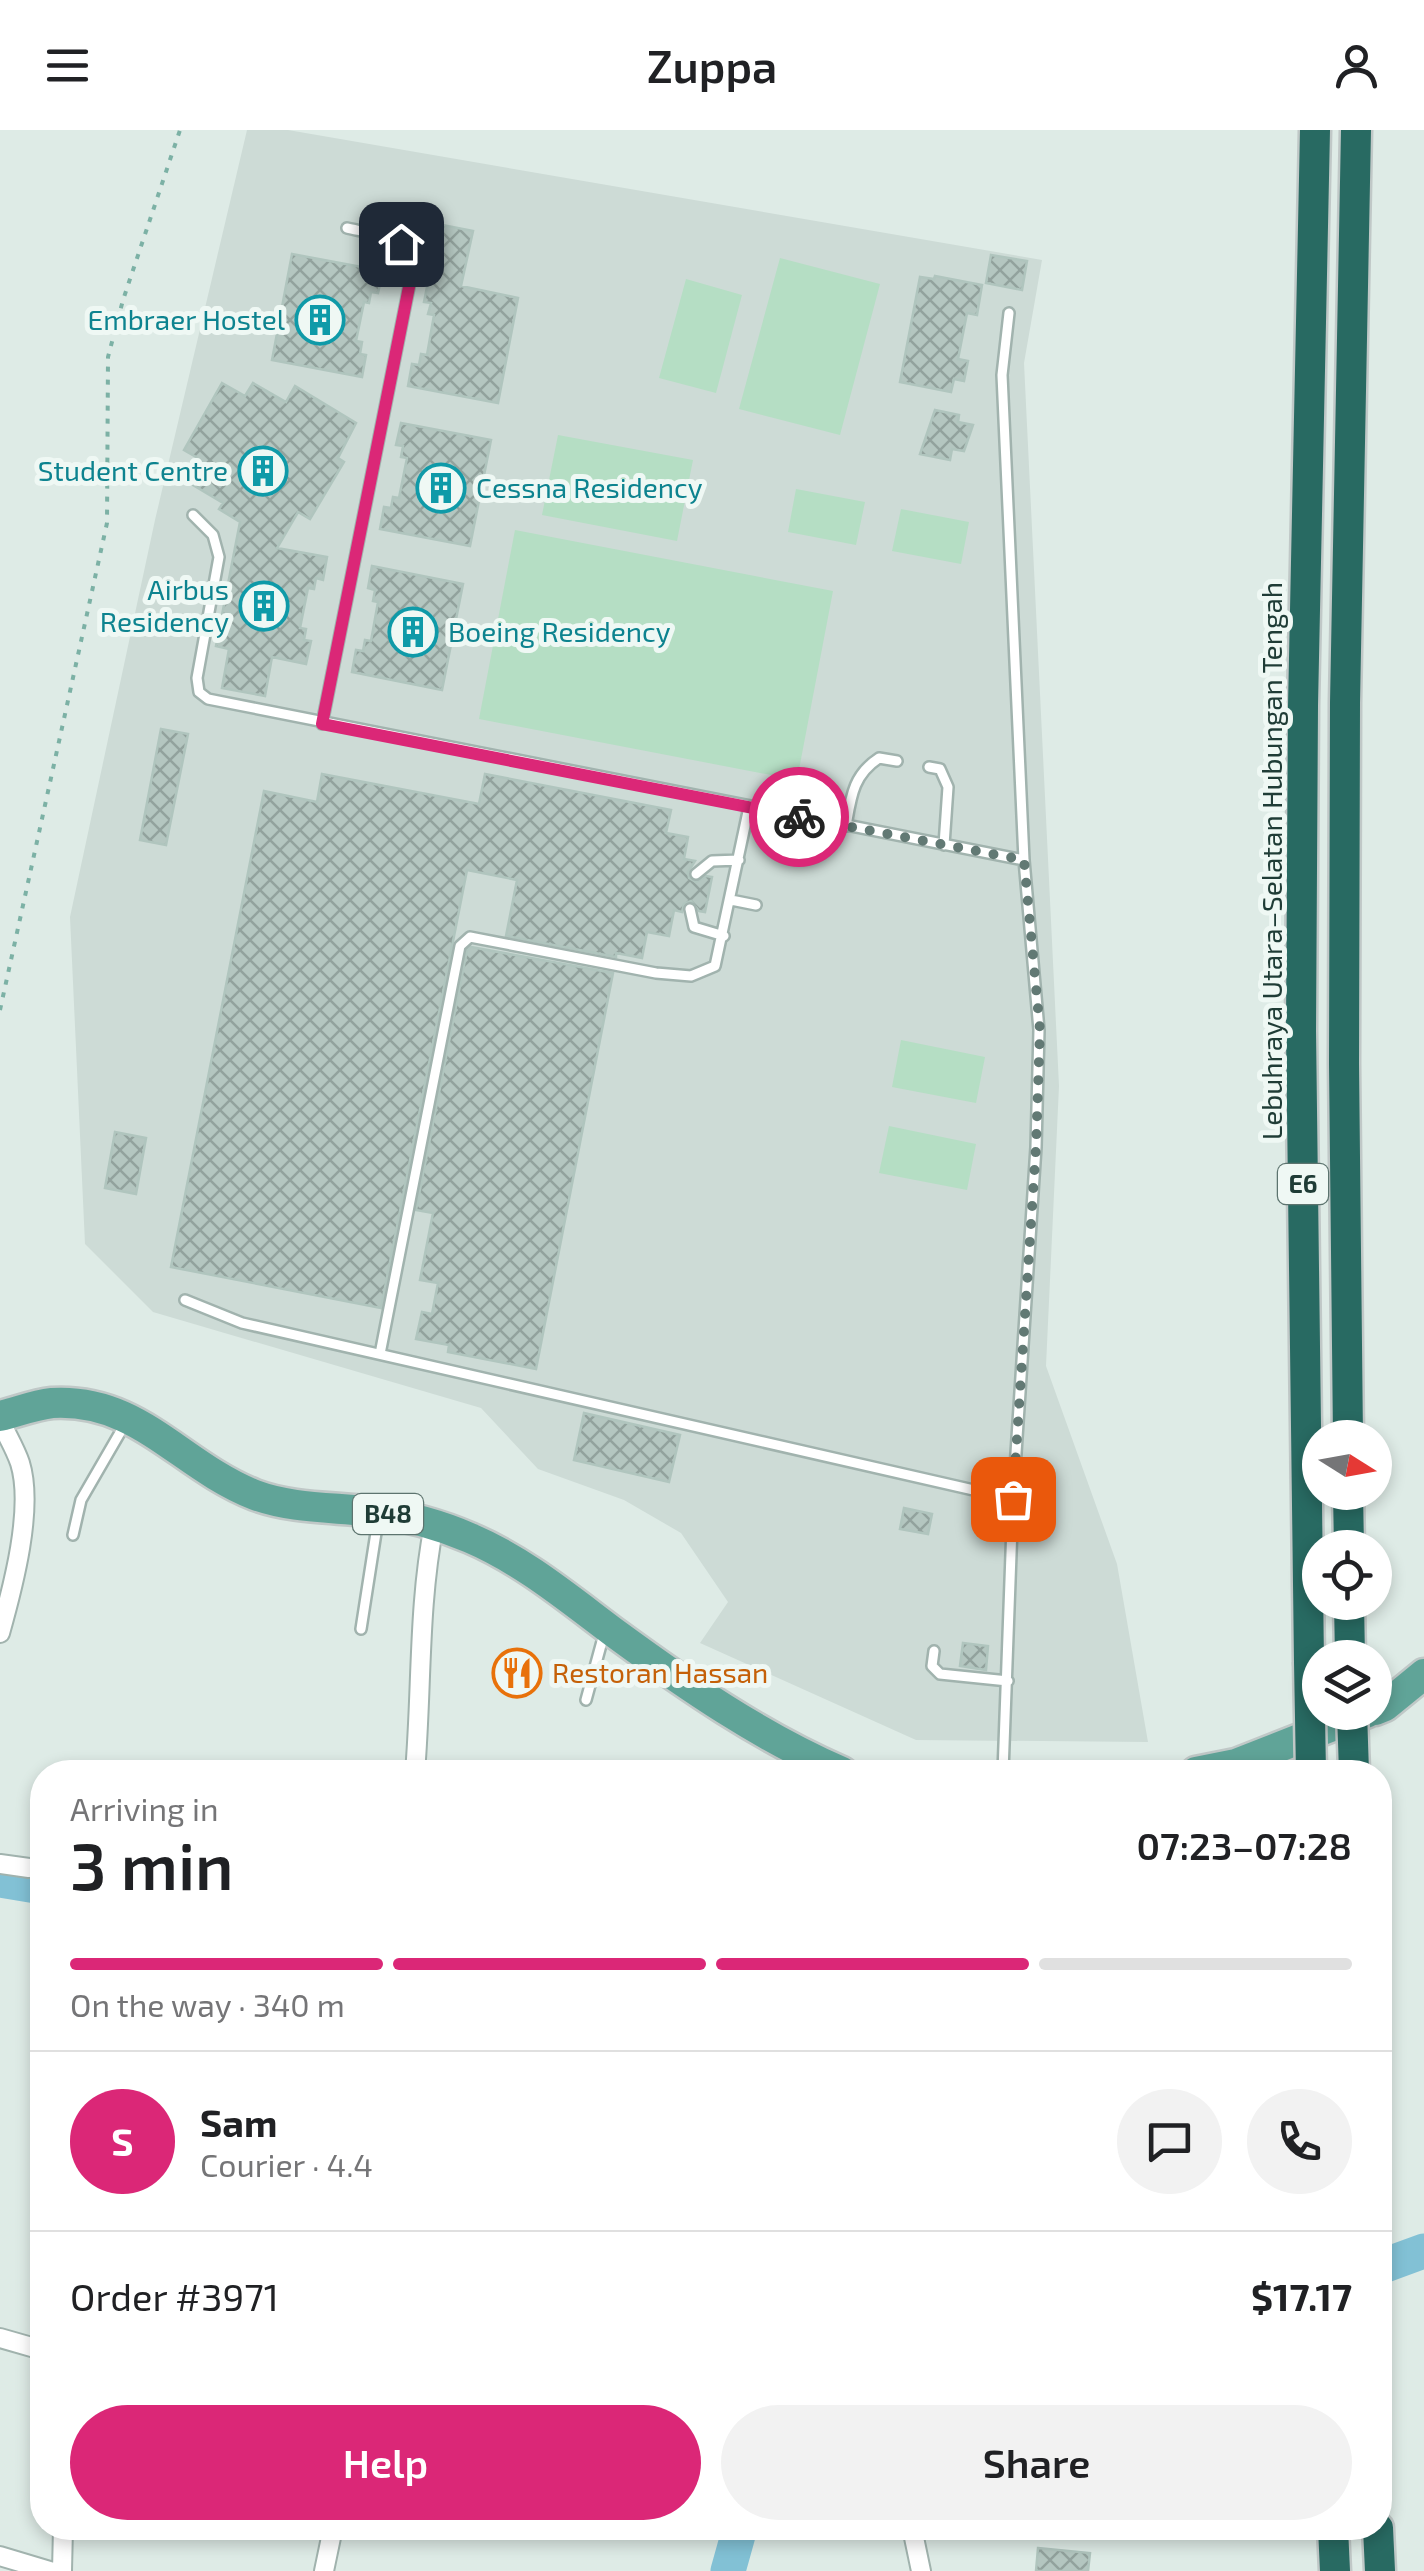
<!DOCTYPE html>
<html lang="en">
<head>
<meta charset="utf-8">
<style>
	:root { --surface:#fff; --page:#f2f2f2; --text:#202124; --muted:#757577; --line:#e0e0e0; --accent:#db2777 }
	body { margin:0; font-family:"Exo 2",sans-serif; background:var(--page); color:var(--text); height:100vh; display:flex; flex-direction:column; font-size:38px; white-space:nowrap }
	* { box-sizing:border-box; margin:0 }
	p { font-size:32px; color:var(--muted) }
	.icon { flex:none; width:55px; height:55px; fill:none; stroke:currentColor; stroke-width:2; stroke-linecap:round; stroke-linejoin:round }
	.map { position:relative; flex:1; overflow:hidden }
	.drawer { position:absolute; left:30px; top:1630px; width:1362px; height:780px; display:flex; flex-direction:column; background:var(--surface); border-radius:40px; box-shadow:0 5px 15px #0003 }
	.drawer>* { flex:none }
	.needle { width:65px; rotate:101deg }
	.buttons { position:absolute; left:1302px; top:1290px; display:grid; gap:20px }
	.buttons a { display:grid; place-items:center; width:90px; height:90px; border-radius:50%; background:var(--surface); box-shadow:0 5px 15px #0003; font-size:50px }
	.pin { position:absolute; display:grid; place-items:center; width:85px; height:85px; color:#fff; margin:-42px; border-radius:20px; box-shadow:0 5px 15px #0006 }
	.courier { position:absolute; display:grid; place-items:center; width:100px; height:100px; margin:-50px; border:8px solid #db2777; border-radius:50%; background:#fff; color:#222; box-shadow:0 2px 12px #0007 }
	.summary em { font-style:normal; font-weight:600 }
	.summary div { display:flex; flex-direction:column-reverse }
	.summary { display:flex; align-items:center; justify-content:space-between; height:170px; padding:0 40px }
	h1 { font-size:65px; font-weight:600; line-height:75px }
	.bar { display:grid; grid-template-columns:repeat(4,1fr); gap:15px 10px; align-content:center; height:120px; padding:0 40px }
	.bar i { height:12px; border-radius:8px; background:var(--line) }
	.bar .current { background:var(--accent) }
	.bar p { grid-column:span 4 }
	.line { display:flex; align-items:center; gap:25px; padding:0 40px; border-top:2px solid var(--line) }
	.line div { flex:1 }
	.round { display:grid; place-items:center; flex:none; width:105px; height:105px; border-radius:52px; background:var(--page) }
	.action { display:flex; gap:20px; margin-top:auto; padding:20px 40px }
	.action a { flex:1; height:115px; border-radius:60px; background:var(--accent); color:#fff; font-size:40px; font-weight:600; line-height:115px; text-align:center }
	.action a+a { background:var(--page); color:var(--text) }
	header { display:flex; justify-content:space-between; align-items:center; height:130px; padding:0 40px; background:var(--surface); font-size:45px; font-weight:600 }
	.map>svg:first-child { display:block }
	.built { fill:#cddbd6 }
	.green { fill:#b5dec4 }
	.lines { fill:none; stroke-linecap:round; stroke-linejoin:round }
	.river { stroke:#82c1d5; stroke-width:35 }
	.building { fill:url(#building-cross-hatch); stroke:#b0c5be; stroke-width:2.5 }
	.lane-casing { stroke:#a1b3ae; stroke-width:14 }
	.street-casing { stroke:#a1b3ae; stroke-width:22 }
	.primary-casing { stroke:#c0c8c7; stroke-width:35 }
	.highway-casing { stroke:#c0c8c7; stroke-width:35 }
	.path { stroke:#7cb1a5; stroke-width:4; stroke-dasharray:5 8; stroke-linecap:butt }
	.lane { stroke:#fff; stroke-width:9 }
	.street { stroke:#fff; stroke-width:18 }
	.primary { stroke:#60a498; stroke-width:30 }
	.highway { stroke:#286a62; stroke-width:30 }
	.highway-bridge-casing { stroke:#c0c8c7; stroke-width:35; stroke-linecap:butt }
	.highway-bridge { stroke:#286a62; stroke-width:30 }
	.done { stroke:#627974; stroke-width:10; stroke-dasharray:0 18 }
	.route { stroke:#db2777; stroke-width:12 }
	.labels { text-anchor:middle; stroke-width:10; stroke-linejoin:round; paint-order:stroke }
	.shield { fill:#eff8f4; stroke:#5d746f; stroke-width:2.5 }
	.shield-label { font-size:25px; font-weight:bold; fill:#1f3c36 }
	.culture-label { font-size:28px; fill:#0d838f; stroke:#eff8f4; text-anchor:end }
	.street-label { font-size:28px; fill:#1f3c36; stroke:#eff8f4 }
	.food-label { font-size:28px; fill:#c56008; stroke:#eff8f4; text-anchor:start }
</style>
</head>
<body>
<header><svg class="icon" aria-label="menu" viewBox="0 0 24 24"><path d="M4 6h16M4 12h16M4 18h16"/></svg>Zuppa<svg class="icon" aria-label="person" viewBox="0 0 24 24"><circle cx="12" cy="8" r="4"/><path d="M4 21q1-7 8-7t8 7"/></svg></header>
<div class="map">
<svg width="1424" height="2441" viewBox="0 0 1424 2441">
	<defs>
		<pattern id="building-cross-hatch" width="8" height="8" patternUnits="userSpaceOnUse" patternTransform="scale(2.5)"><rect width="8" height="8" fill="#b4c6c0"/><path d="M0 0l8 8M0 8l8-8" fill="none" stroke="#92a29d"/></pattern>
	</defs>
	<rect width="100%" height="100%" fill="#deebe6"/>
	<path class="built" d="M247,0H288L1042,130L1024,233L1059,956L1046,1236L1117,1434L1148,1612L916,1610L700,1513L728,1472L681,1403L624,1370L538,1339L481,1278L153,1182L85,1114L70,787L155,390Z"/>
	<path class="green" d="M780,128L880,154L840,305L739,279Z
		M686,149L742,165L716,263L659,248Z
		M558,305L693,330L677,411L542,385Z
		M796,359L865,372L856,415L788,402Z
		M901,379L969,392L961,434L892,421Z
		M515,400L833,461L797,650L479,589Z
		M901,910L985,927L976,973L892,957Z
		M889,996L976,1014L967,1060L879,1043Z"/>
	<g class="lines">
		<path class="river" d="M0,1750L42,1757
			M1380,2137L1424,2121
			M728,2441L740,2398"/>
	</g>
	<path class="building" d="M417,90L473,101L461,156L518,168L498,273L408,256L412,234L419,235L421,224L427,225L434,185L428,184L431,173L424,172L434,122L411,117Z
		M292,124L383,141L378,163L371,162L369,173L364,172L356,211L362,212L360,224L366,225L362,247L272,230Z
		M991,125L1027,131L1022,160L986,153Z
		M935,146L982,155L977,185L967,183L958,229L968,231L964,251L954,249L951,262L900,252L920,147L934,149Z
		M222,253L245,266L253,253L286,272L295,256L356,293L338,328L344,332L310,389L298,382L277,418L327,427L323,450L316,448L314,459L308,458L300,498L306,499L304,510L311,511L306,534L272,527L265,566L222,558L229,519L216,516L240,392L219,379L223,373L183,349L196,327L184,320Z
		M935,280L959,285L958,292L973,295L964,321L952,319L950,330L920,324Z
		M401,293L491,310L470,416L380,399L384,377L391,378L393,367L399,368L407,328L401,327L403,316L396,315Z
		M372,436L463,454L442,560L352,542L356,520L363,521L365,510L371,511L378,472L373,471L375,460L368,458Z
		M161,599L188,604L166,715L140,710Z
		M322,644L479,674L485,644L671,680L666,703L688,707L684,729L695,731L688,742L689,748L696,752L706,746L712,747L705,782L699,781L691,771L684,774L682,782L674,780L669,806L647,802L642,828L616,823V827L506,806L517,750L467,740L381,1178L171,1137L264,661L317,672Z
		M471,817L613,843L536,1239L448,1222L449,1215L416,1209L422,1182L432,1184L438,1153L420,1150L433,1083L416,1080L467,820Z
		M115,1002L146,1008L136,1064L105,1058Z
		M584,1283L680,1305L669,1352L574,1330Z
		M904,1378L932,1384L928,1404L900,1399Z
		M963,1513L988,1516L986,1540L960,1536Z
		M1038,2418L1090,2423L1088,2441H1036Z"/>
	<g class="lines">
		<g class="lane-casing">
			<path id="lane" d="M193,385L213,405L219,427L197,548L199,562L208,569L1024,730
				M322,594L412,142C406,106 378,105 347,98
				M929,637L940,639L948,657L944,715
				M846,696C851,667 853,645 879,628L897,631
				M696,744L712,731L739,730
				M731,770L756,775
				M690,779L694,797L724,806
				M185,1170L242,1193L1013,1369
				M380,1224L460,816L470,807L656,843L691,846L715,836L749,677
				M73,1405L81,1370L125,1294
				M361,1499L378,1390
				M934,1521L932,1536L940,1544L1008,1551
				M586,1570L604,1504
				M1003,1642L1013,1369L1036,1017L1039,900L1024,730L1002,245L1009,183"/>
		</g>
		<g class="street-casing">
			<path id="street" d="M0,1290C6,1304 15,1318 20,1333C34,1378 13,1457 0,1503
				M415,1642C422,1560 418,1476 434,1395
				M0,1734L29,1738
				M0,2208L42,2220
				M912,2398L921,2441
				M0,2426L50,2441
				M62,2441L63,2398
				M324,2441L333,2398"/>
		</g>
		<g class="primary-casing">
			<path id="primary" d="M0,1286C17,1282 34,1275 52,1273C139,1268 179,1335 255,1365C292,1379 336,1377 375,1382C407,1386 440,1395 470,1408C524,1431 569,1469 616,1504C687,1556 761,1607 842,1642
				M1375,1580L1385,1576L1424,1544
				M1196,1642L1236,1634L1368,1582"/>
		</g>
		<g class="highway-casing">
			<path id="highway" d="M1348,1308L1344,934L1345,573L1356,0
				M1348,1362L1349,1418
				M1349,1472L1350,1528
				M1309,1532L1301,901L1303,576L1315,0
				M1333,2398L1335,2441
				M1378,2398L1380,2441"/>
		</g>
		<path class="path" d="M0,880L107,393L108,227L123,170L180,0"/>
		<use href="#lane" class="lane"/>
		<use href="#street" class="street"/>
		<use href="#primary" class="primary"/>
		<use href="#highway" class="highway"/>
		<g class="highway-bridge-casing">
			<path id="highway-bridge" d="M1309,1532L1311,1642
				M1352,1582L1354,1642"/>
		</g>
		<use href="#highway-bridge" class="highway-bridge"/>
	</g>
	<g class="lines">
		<path class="done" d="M799,687L1024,730L1040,900L1036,1017L1013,1369"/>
		<path class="route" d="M401,114L410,128L412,142L322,594L799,687"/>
	</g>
	<defs>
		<g id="building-ring" transform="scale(2.5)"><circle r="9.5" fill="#eff8f4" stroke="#0f9aa8" stroke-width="1.5"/><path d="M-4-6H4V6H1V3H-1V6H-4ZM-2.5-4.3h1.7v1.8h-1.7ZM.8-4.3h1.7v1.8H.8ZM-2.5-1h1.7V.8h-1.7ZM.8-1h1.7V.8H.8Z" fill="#0f9aa8"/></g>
		<g id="restaurant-ring" transform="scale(2.5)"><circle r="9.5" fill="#eff8f4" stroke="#e8710a" stroke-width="1.5"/><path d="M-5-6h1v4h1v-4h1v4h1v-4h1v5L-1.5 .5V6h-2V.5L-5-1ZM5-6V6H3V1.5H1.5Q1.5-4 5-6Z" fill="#e8710a"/></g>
	</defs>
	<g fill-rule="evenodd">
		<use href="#building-ring" x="320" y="190"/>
		<use href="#building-ring" x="263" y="341"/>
		<use href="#building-ring" x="441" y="358"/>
		<use href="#building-ring" x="264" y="476"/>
		<use href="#building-ring" x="413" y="502"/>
		<use href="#restaurant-ring" x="517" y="1543"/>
	</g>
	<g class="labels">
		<g class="shield">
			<rect x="1278" y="1034" width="50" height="40" rx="8"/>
			<rect x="353" y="1364" width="70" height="40" rx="8"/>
		</g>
		<g class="shield-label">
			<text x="1303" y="1063">E6</text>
			<text x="388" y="1393">B48</text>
		</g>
		<g class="culture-label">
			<text x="285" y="200">Embraer Hostel</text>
			<text x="228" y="351">Student Centre</text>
			<text x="476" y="368" text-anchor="start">Cessna Residency</text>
			<text x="229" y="470">Airbus<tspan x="229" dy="32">Residency</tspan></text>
			<text x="448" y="512" text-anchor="start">Boeing Residency</text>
		</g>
		<g class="street-label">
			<text transform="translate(1272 731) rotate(-90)" y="10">Lebuhraya Utara–Selatan Hubungan Tengah</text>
		</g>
		<g class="food-label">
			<text x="552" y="1553">Restoran Hassan</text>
		</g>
	</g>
</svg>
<div class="buttons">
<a><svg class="needle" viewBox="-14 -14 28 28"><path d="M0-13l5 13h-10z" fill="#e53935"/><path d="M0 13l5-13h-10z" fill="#757577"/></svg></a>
<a><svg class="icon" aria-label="locate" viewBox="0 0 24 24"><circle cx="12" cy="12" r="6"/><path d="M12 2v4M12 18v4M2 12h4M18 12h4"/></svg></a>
<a><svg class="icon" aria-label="layers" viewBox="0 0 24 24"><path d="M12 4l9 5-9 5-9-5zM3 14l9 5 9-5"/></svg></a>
</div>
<div class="pin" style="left:1013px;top:1369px;background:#ea580c"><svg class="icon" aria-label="bag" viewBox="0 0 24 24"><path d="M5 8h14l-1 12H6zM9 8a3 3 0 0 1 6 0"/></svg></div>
<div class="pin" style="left:401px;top:114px;background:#1f2937"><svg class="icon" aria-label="home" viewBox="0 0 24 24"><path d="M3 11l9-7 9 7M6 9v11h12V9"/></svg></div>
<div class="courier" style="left:799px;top:687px"><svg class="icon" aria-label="bike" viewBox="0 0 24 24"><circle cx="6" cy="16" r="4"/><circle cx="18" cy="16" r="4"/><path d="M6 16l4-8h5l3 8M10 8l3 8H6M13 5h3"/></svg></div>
<section class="drawer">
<div class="summary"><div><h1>3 min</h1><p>Arriving in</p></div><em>07:23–07:28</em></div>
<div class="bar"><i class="current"></i><i class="current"></i><i class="current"></i><i></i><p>On the way · 340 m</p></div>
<div class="line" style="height:180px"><b class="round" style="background:var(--accent);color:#fff">S</b><div><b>Sam</b><p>Courier · 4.4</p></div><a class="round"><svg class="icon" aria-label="chat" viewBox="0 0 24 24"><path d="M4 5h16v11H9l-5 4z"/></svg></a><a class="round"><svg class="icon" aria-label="phone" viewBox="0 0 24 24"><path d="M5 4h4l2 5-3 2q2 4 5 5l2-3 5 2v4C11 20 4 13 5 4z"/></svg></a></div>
<div class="line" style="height:130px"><div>Order #3971</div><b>$17.17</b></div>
<div class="action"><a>Help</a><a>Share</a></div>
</section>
</div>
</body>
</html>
